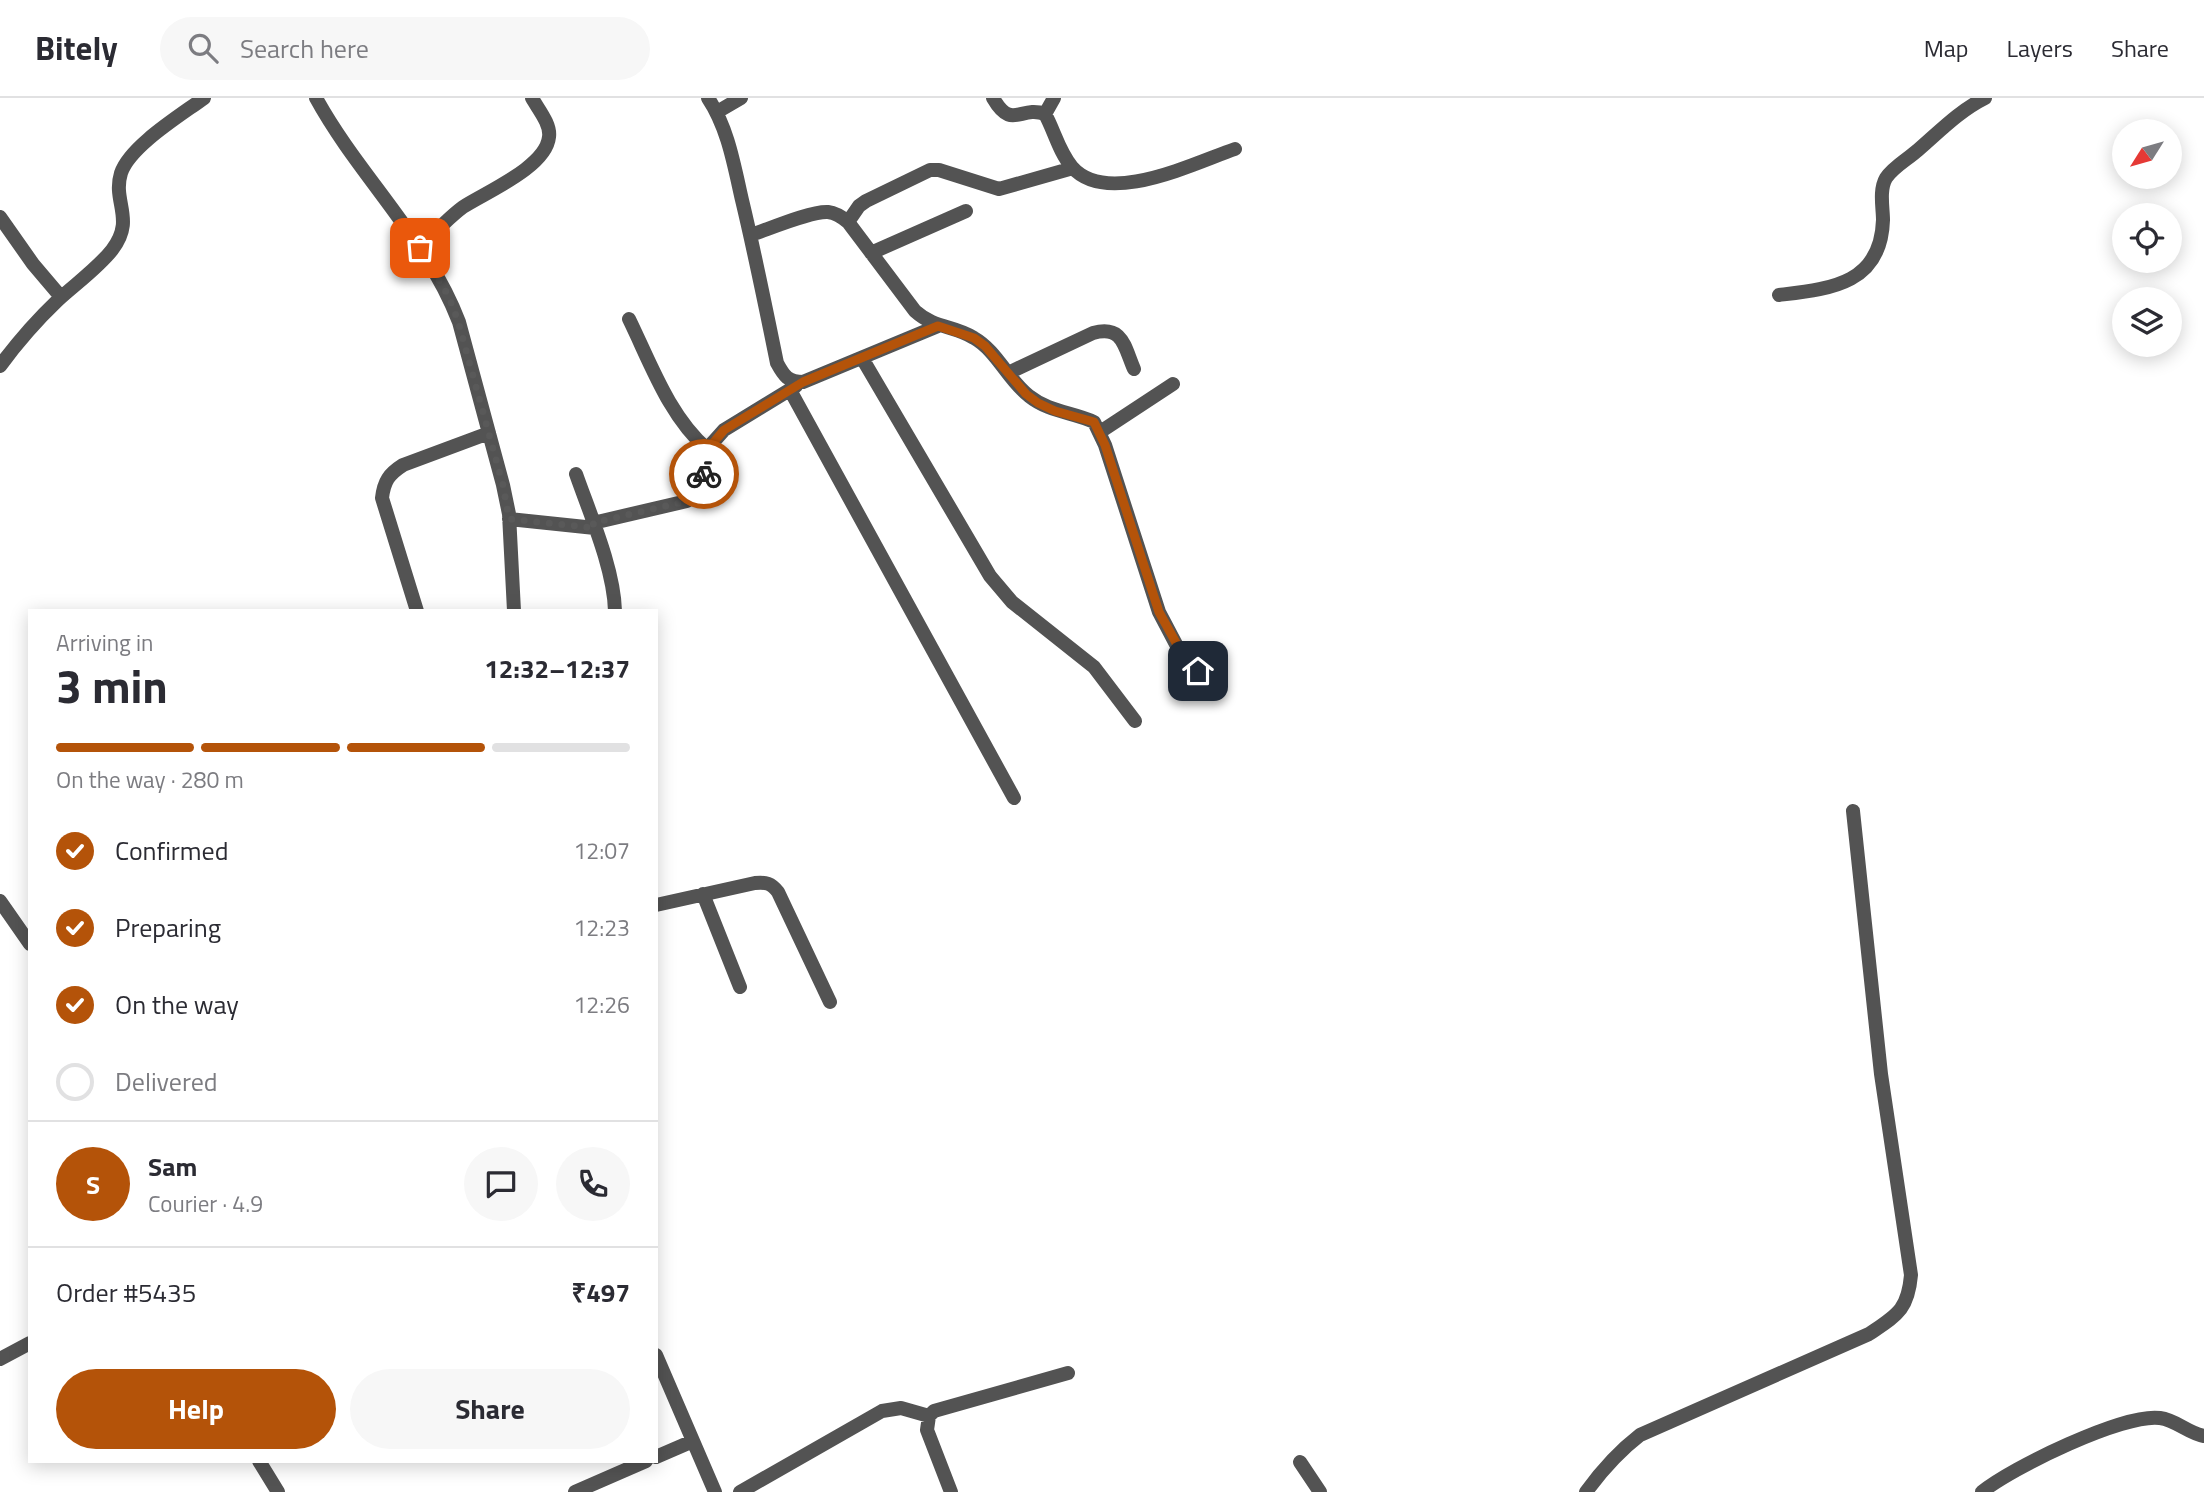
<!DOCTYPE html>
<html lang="en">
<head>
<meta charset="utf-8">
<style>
	:root { --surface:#fff; --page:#f7f7f7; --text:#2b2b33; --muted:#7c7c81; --line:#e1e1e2; --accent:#b45309 }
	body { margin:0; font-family:"Titillium Web",sans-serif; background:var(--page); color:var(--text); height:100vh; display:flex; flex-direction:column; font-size:26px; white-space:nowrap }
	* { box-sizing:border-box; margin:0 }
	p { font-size:23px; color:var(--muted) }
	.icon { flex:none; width:38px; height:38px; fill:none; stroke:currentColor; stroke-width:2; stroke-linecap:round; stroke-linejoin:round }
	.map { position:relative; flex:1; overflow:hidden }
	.drawer { position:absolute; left:28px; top:511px; width:630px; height:854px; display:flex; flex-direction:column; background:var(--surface); border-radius:0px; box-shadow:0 4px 18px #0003 }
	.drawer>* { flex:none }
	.needle { width:46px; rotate:233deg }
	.buttons { position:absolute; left:2112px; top:21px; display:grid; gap:14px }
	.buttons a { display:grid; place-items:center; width:70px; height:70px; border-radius:50%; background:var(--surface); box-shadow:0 4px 18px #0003; font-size:35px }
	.pin { position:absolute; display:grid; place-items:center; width:60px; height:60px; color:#fff; margin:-30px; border-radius:14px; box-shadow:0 4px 10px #0006 }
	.courier { position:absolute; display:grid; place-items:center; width:70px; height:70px; margin:-35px; border:5px solid #b45309; border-radius:50%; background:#fff; color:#222; box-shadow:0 2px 9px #0007 }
	.overview em { font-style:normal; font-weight:700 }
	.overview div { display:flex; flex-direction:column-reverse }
	.overview { display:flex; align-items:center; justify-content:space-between; height:119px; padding:0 28px }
	h1 { font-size:46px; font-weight:700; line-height:52px }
	.bar { display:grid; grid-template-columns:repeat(4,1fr); gap:10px 7px; align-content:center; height:84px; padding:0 28px }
	.bar i { height:9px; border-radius:5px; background:var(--line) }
	.bar .selected { background:var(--accent) }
	.bar p { grid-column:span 4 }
	.line { display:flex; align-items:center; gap:18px; padding:0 28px; border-top:2px solid var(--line) }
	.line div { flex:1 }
	.round { display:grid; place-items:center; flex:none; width:74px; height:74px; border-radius:37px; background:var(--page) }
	ol { padding:0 28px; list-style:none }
	li { display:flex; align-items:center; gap:21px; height:77px }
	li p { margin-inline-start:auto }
	li .icon { padding:7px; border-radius:50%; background:var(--accent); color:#fff; stroke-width:4 }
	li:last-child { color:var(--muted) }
	li i { width:38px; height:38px; border:4px solid var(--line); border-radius:50% }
	.action { display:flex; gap:14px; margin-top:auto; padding:14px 28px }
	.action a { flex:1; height:80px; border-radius:42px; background:var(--accent); color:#fff; font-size:28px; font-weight:700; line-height:80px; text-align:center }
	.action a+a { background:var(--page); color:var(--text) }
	header { display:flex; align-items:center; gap:42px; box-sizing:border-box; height:98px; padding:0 35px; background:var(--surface); border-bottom:2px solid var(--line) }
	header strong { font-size:33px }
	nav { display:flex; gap:38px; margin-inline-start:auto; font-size:24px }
	.search { width:490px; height:63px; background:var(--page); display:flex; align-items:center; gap:18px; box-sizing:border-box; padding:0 24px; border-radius:38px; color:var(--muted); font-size:26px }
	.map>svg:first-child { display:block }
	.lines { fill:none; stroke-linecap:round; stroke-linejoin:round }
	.minor { stroke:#535353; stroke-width:14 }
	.done { stroke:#595959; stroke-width:7; stroke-dasharray:0 12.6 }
	.route { stroke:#b45309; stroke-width:9 }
</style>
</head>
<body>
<header>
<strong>Bitely</strong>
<div class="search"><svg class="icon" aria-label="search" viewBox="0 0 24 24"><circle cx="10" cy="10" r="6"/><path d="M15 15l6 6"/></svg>Search here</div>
<nav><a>Map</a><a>Layers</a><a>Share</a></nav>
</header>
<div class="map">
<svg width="2204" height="1394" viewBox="0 0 2204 1394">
	<rect width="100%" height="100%" fill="#fff"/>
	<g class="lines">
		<path class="minor" d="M316,0C358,77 427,140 459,224L503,387L509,416L514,513
			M708,0C728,30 734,67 742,102C755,156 766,211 777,265C784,278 788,284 803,284L938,228
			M993,0C1012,33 1020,7 1045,16C1054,32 1059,54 1072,69C1107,109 1194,65 1235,51
			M717,14L741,0
			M1045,16L1054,0
			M0,119L33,166L61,199
			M848,124L859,108L866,103L930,72H939L999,91L1073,70
			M751,137C769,131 810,113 828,114C836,115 842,119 848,124L915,213C935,231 953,227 974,240C997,253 1008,282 1029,298C1049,314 1072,314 1094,324L1105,347L1159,514L1179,552L1216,595
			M420,150C433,136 447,121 463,109C486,94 546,69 549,39C551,26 538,11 532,0
			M871,155L966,113
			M1779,197C1829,191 1881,187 1883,122C1883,110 1879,92 1886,80C1893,69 1908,61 1918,52C1940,33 1959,13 1985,0
			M629,221C651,266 669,318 707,351
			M862,260L990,478L1012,504L1094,569L1135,623
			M0,268C17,245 36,223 57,203C74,187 97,171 112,152C136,121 112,104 121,75C130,48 181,17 204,0
			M1008,275L1093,235C1123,227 1124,248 1134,271
			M790,292L1014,700
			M1100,334L1173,286
			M576,376C590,416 614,471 615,513
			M509,421L595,430
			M593,425L687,403L702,387L707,351L724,332L796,288
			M417,513L382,400C384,383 389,376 403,367L489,335
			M703,796L740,889
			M0,803L30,846
			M656,807L755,785C766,784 771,785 778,794L830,904
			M656,1257L715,1394
			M0,1261L30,1245
			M656,1359L693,1343
			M259,1363L278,1394
			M1300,1364L1320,1394
			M575,1394L646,1363
			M740,1394L882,1313L901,1310L929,1318
			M951,1394L927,1332L929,1318L934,1313L1068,1275
			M1586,1394C1602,1372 1618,1354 1640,1337L1869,1236C1897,1217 1908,1212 1911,1177L1881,976L1853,713
			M1982,1394C2011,1370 2124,1315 2160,1320C2176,1322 2188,1335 2204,1338"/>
	</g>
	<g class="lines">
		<path class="done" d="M420,150L449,199L458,223L503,387L509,421L595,430L593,425L687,403L702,387L704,376"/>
		<path class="route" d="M704,376L708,351L724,332L803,284L938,228L974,240L985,248L1026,296L1038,305L1055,313L1094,324L1105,347L1159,514L1180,552L1198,573"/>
	</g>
</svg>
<div class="buttons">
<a><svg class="needle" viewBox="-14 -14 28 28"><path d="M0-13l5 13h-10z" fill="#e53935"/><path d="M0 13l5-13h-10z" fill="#7c7c81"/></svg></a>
<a><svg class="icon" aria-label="locate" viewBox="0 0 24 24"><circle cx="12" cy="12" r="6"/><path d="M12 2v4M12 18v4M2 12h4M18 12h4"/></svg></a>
<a><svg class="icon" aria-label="layers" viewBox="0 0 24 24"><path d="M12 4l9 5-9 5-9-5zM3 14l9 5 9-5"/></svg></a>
</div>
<div class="pin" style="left:420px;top:150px;background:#ea580c"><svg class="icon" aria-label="bag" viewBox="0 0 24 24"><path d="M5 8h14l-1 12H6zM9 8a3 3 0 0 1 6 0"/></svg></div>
<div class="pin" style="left:1198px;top:573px;background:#1f2937"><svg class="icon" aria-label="home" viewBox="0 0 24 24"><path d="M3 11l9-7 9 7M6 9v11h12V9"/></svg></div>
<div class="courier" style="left:704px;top:376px"><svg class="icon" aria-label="bike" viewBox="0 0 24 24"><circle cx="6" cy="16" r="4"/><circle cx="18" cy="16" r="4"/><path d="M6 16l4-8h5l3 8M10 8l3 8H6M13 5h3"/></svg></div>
<section class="drawer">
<div class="overview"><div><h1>3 min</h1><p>Arriving in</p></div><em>12:32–12:37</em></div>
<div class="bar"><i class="selected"></i><i class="selected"></i><i class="selected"></i><i></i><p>On the way · 280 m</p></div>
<ol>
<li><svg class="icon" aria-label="check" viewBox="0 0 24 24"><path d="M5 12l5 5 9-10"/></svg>Confirmed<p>12:07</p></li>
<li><svg class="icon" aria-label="check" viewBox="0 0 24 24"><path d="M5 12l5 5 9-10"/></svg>Preparing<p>12:23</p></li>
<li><svg class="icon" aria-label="check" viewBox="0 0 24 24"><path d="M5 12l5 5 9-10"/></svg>On the way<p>12:26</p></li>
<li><i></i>Delivered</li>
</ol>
<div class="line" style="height:126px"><b class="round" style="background:var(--accent);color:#fff">S</b><div><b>Sam</b><p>Courier · 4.9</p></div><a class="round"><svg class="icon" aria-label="chat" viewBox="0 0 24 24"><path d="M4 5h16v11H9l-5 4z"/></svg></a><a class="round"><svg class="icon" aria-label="phone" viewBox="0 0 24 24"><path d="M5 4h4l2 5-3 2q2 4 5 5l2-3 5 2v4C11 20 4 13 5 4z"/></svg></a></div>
<div class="line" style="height:91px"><div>Order #5435</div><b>₹497</b></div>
<div class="action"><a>Help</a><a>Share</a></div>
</section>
</div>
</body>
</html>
